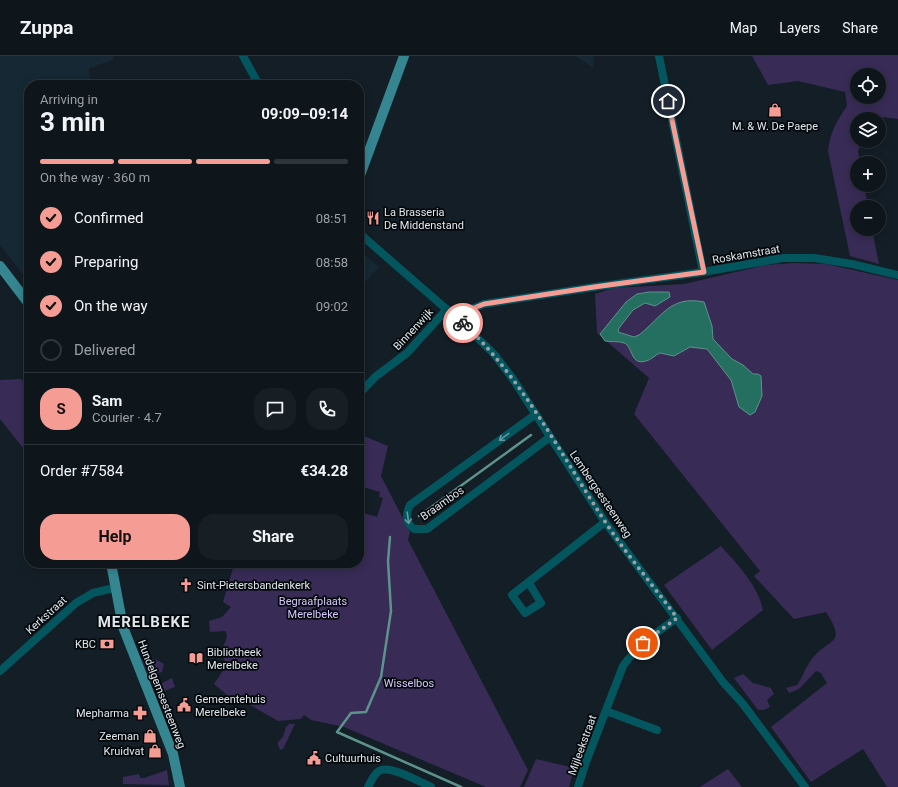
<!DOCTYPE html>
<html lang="en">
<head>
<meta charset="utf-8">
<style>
	:root { --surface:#0e161c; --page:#171f25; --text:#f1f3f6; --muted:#9b9fa3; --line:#2e353b; --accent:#f59c95 }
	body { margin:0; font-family:Roboto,sans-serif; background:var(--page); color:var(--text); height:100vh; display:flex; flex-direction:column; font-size:15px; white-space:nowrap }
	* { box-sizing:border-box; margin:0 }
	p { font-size:13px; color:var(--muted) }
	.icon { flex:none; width:22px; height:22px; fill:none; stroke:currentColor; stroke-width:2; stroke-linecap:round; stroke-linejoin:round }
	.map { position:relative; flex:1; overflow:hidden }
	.sheet { position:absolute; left:24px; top:24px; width:340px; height:488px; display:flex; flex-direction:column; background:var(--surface); border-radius:16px; box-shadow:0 2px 10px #0003,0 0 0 1px var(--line) }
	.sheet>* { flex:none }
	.buttons { position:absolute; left:850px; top:12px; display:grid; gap:8px }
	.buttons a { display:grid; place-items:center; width:36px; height:36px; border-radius:50%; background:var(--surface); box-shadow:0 2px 10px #0003,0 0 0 1px var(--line); font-size:20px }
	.pin { position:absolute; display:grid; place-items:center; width:34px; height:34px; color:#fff; margin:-17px; border:2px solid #fff; border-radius:50%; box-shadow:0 1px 4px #0007 }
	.courier { position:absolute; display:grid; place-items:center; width:40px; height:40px; margin:-20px; border:3px solid #f59c95; border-radius:50%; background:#fff; color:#222; box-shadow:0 1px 5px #0007 }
	.headline em { font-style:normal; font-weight:700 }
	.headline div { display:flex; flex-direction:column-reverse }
	.headline { display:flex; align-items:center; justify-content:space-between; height:68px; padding:0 16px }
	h1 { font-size:26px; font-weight:700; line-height:30px }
	.bar { display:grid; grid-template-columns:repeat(4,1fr); gap:6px 4px; align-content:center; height:48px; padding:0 16px }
	.bar i { height:5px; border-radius:3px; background:var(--line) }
	.bar .on { background:var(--accent) }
	.bar p { grid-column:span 4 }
	.line { display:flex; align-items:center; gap:10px; padding:0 16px; border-top:1px solid var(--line) }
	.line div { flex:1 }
	.round { display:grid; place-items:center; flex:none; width:42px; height:42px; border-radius:16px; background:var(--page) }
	ol { padding:0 16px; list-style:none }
	li { display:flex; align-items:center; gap:12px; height:44px }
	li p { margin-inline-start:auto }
	li .icon { padding:4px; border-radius:50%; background:var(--accent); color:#111; stroke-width:4 }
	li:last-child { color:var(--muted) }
	li i { width:22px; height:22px; border:2px solid var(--line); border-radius:50% }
	.button { display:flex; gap:8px; margin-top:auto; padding:8px 16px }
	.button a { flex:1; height:46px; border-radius:16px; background:var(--accent); color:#111; font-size:16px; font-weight:700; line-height:46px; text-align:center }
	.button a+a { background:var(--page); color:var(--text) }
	header { display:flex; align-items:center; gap:24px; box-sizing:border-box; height:56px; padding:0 20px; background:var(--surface); border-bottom:1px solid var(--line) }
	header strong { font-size:19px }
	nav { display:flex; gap:22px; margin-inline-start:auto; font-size:14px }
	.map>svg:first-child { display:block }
	.built { fill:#162833 }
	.green { fill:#382b56; fill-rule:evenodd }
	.water { fill:#256f61; stroke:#5d938b }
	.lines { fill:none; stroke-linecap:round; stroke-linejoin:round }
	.stream { stroke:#5d938b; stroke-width:2.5 }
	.minor { stroke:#03555e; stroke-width:8 }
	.major { stroke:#358691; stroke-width:10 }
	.oneway { stroke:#66979e }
	.done { stroke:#98a1a7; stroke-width:4; stroke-dasharray:0 7.2 }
	.route { stroke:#f59c95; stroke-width:5 }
	.labels { text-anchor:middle; stroke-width:3.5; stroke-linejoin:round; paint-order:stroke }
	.poi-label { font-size:11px; fill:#dfe7ed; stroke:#04080b; text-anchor:start }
	.street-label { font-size:11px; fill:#dfe7ed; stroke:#04080b }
	.park-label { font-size:11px; fill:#d6c9ff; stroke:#04080b }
	.district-label { font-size:15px; font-weight:bold; letter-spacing:1px; fill:#dfe7ed; stroke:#04080b }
</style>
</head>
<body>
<header>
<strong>Zuppa</strong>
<nav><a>Map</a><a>Layers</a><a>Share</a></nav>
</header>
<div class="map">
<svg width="898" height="731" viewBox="0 0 898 731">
	<rect width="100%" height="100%" fill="#131e26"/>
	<path class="built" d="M0,0H113L114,3L89,13L91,29H29V226L0,189Z
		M576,0H594L593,12L587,8Z
		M359,194L379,211L359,233Z"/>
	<path class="green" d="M752,0H898V63L874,60V63H857V85H862L858,95L860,107H857V129H864L868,151H857V173H872L879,208L850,200L828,95C830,77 837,64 847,50L845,36L798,25L768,29ZM857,19H879V41H857Z
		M794,207L826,208L898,224V731H887L863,693L811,726L771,671L827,627L821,617L816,615L799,633L789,637L786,632L797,629C803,621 805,612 811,604C828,581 848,590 826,556L794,563L754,520L760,515L634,358L649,322L597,277L595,238L614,232L684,228L766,209Z
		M21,323L29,332V393L27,397L0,363V324Z
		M359,378L388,390L381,420L410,476L408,484L528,714L520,731H486L344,671L311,664L304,659L301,663L278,665L245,646L234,645L214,628L228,607L223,603L226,600L222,592C225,586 229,581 225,575L210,576L209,565L222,561L231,551L223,546L233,512L229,507H359V456L377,461L383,442L379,441L380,436L359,430Z
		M721,490C737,508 758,529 763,554L712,594L664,529Z
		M144,602L155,603L164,608L162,616L148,619L142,604Z
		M743,618L753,627L771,632L774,638L767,644L770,651L764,654H758L734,622Z
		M154,620L158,625L155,634L150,624Z
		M172,622L175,631L159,637L162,627Z
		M289,668H295L283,693L280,694L278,689V686L283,681L286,671Z
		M536,703L574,712L569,731H524Z
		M728,713L742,731H700Z
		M167,714L169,729L123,728V721L139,718L140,722H144Z"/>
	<path class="water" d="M649,236H669L670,241L655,250L645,247L633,254L619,272L618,276L634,281L639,279C662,261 670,239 704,246L712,270L713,283L732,303L743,309L753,318H758L761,320L762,340L755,356L750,359L739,351L731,324L707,293L690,291L674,300L660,297C655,299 651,304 646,305C630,310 633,290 624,287C619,285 610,286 605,285L600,278L626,246L637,238Z"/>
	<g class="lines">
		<path class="stream" d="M419,460L531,379
			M390,481L388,505L391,555L381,621L366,656L351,657L337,676L461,731"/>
		<path class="minor" d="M243,0L259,29
			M659,0L703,216
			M359,177L460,265L494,298L513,323L605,466L723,626L743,648L805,731
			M460,265L474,252L484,248L594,231L703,216L783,202H814L852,208L898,219
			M359,338L375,321L407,297L447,253
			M536,358L410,449C406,457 405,467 414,473H427L550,381
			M529,527L541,547L525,557L512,539L605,466
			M0,615L76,547L93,537L114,532
			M606,655L657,674
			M368,731C371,725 375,716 381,714C393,710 420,726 431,731
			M578,731L586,706L623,610C637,590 657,576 677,562"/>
		<path class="major" d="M359,122L404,0
			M0,210L29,248
			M111,507L123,571L173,698L180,731"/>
	</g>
	<defs><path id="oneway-shaft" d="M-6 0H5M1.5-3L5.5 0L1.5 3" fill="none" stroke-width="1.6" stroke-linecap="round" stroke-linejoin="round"/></defs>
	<g class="oneway">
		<use href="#oneway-shaft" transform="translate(504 381) rotate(144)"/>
		<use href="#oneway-shaft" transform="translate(408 462) rotate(82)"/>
	</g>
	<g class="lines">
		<path class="done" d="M463,267C522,322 560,397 604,464C626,498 653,529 677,562L643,587"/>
		<path class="route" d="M463,267L460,265L474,252L484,248L594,231L704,216L668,45"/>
	</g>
	<defs>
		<g id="shop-bare" transform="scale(1.08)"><path d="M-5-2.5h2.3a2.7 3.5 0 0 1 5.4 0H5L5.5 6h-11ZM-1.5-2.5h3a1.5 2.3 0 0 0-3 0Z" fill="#f59c95" stroke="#04080b" stroke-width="2.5" paint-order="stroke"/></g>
		<g id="restaurant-bare" transform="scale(1.08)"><path d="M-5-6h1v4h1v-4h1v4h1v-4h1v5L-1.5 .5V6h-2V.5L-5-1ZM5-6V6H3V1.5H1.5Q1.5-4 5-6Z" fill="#f59c95" stroke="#04080b" stroke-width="2.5" paint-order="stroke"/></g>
		<g id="church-bare" transform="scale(1.08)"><path d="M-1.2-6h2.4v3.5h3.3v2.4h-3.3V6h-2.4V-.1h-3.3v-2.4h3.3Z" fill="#f59c95" stroke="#04080b" stroke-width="2.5" paint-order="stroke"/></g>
		<g id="bank-bare" transform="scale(1.08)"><path d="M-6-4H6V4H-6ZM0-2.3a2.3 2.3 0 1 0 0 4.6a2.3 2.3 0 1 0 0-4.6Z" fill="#f59c95" stroke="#04080b" stroke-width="2.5" paint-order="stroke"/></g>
		<g id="library-bare" transform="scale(1.08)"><path d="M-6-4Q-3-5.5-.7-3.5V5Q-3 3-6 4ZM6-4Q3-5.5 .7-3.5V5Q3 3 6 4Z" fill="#f59c95" stroke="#04080b" stroke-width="2.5" paint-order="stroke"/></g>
		<g id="civic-bare" transform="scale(1.08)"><path d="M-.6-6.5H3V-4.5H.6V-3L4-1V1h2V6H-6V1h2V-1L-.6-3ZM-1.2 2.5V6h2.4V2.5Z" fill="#f59c95" stroke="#04080b" stroke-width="2.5" paint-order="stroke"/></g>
		<g id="pharmacy-bare" transform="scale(1.08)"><path d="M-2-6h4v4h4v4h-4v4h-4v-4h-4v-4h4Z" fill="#f59c95" stroke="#04080b" stroke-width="2.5" paint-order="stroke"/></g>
	</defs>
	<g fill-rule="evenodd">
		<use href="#shop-bare" x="775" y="54"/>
		<use href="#restaurant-bare" x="373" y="162"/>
		<use href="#church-bare" x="186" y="529"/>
		<use href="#bank-bare" x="107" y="588"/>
		<use href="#library-bare" x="196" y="602"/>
		<use href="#civic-bare" x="184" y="649"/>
		<use href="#pharmacy-bare" x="140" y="657"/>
		<use href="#shop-bare" x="150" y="680"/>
		<use href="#shop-bare" x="155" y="695"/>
		<use href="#civic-bare" x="314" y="702"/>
	</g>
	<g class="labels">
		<g class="poi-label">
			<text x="775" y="74" text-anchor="middle">M. &amp; W. De Paepe</text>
			<text x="384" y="160">La Brasseria<tspan x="384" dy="13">De Middenstand</tspan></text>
			<text x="197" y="533">Sint-Pietersbandenkerk</text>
			<text x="96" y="592" text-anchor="end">KBC</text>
			<text x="207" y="600">Bibliotheek<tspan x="207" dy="13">Merelbeke</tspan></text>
			<text x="195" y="647">Gemeentehuis<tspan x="195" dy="13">Merelbeke</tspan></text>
			<text x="129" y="661" text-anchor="end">Mepharma</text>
			<text x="139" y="684" text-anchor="end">Zeeman</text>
			<text x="144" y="699" text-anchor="end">Kruidvat</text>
			<text x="325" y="706">Cultuurhuis</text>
		</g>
		<g class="street-label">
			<text transform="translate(746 198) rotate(-10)" y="4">Roskamstraat</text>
			<text transform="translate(413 273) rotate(-47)" y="4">Binnenwijk</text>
			<text transform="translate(601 438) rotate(56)" y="4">Lembergsesteenweg</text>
			<text transform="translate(442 447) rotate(-35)" y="4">Braambos</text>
			<text transform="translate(46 559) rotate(-42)" y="4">Kerkstraat</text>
			<text transform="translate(162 638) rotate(69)" y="4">Hundelgemsesteenweg</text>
			<text transform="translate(582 689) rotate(-70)" y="4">Mijleekstraat</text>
		</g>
		<g class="park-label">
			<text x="313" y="549">Begraafplaats<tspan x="313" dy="13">Merelbeke</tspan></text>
			<text x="409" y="631">Wisselbos</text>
		</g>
		<g class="district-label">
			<text x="144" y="571">MERELBEKE</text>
		</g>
	</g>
</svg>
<div class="buttons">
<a><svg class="icon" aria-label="locate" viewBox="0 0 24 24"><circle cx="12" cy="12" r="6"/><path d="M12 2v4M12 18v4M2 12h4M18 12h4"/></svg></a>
<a><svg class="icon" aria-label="layers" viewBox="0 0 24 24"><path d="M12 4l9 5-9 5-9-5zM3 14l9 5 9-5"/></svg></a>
<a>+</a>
<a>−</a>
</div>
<div class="pin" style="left:643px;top:587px;background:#ea580c"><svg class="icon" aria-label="bag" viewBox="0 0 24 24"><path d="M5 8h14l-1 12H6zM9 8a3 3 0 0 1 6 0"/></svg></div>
<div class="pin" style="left:668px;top:45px;background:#1f2937"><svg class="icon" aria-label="home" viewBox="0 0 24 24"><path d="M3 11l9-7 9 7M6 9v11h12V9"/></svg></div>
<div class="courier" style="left:463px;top:267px"><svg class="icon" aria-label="bike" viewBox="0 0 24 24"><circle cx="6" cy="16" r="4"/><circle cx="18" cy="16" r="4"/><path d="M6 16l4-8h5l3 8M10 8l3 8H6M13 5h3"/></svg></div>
<section class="sheet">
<div class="headline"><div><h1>3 min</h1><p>Arriving in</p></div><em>09:09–09:14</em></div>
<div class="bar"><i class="on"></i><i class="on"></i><i class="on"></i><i></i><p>On the way · 360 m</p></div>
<ol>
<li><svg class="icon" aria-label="check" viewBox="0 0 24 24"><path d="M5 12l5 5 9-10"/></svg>Confirmed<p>08:51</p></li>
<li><svg class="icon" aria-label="check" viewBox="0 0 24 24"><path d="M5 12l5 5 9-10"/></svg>Preparing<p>08:58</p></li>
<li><svg class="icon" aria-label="check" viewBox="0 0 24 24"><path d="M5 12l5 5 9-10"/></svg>On the way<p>09:02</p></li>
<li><i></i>Delivered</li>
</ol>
<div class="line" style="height:72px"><b class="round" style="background:var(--accent);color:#111">S</b><div><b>Sam</b><p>Courier · 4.7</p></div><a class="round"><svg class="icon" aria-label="chat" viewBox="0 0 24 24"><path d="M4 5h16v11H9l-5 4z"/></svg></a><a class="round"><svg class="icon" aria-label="phone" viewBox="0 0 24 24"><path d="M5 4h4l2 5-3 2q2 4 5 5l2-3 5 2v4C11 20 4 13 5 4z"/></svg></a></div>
<div class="line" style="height:52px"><div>Order #7584</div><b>€34.28</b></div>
<div class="button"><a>Help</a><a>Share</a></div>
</section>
</div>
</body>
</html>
